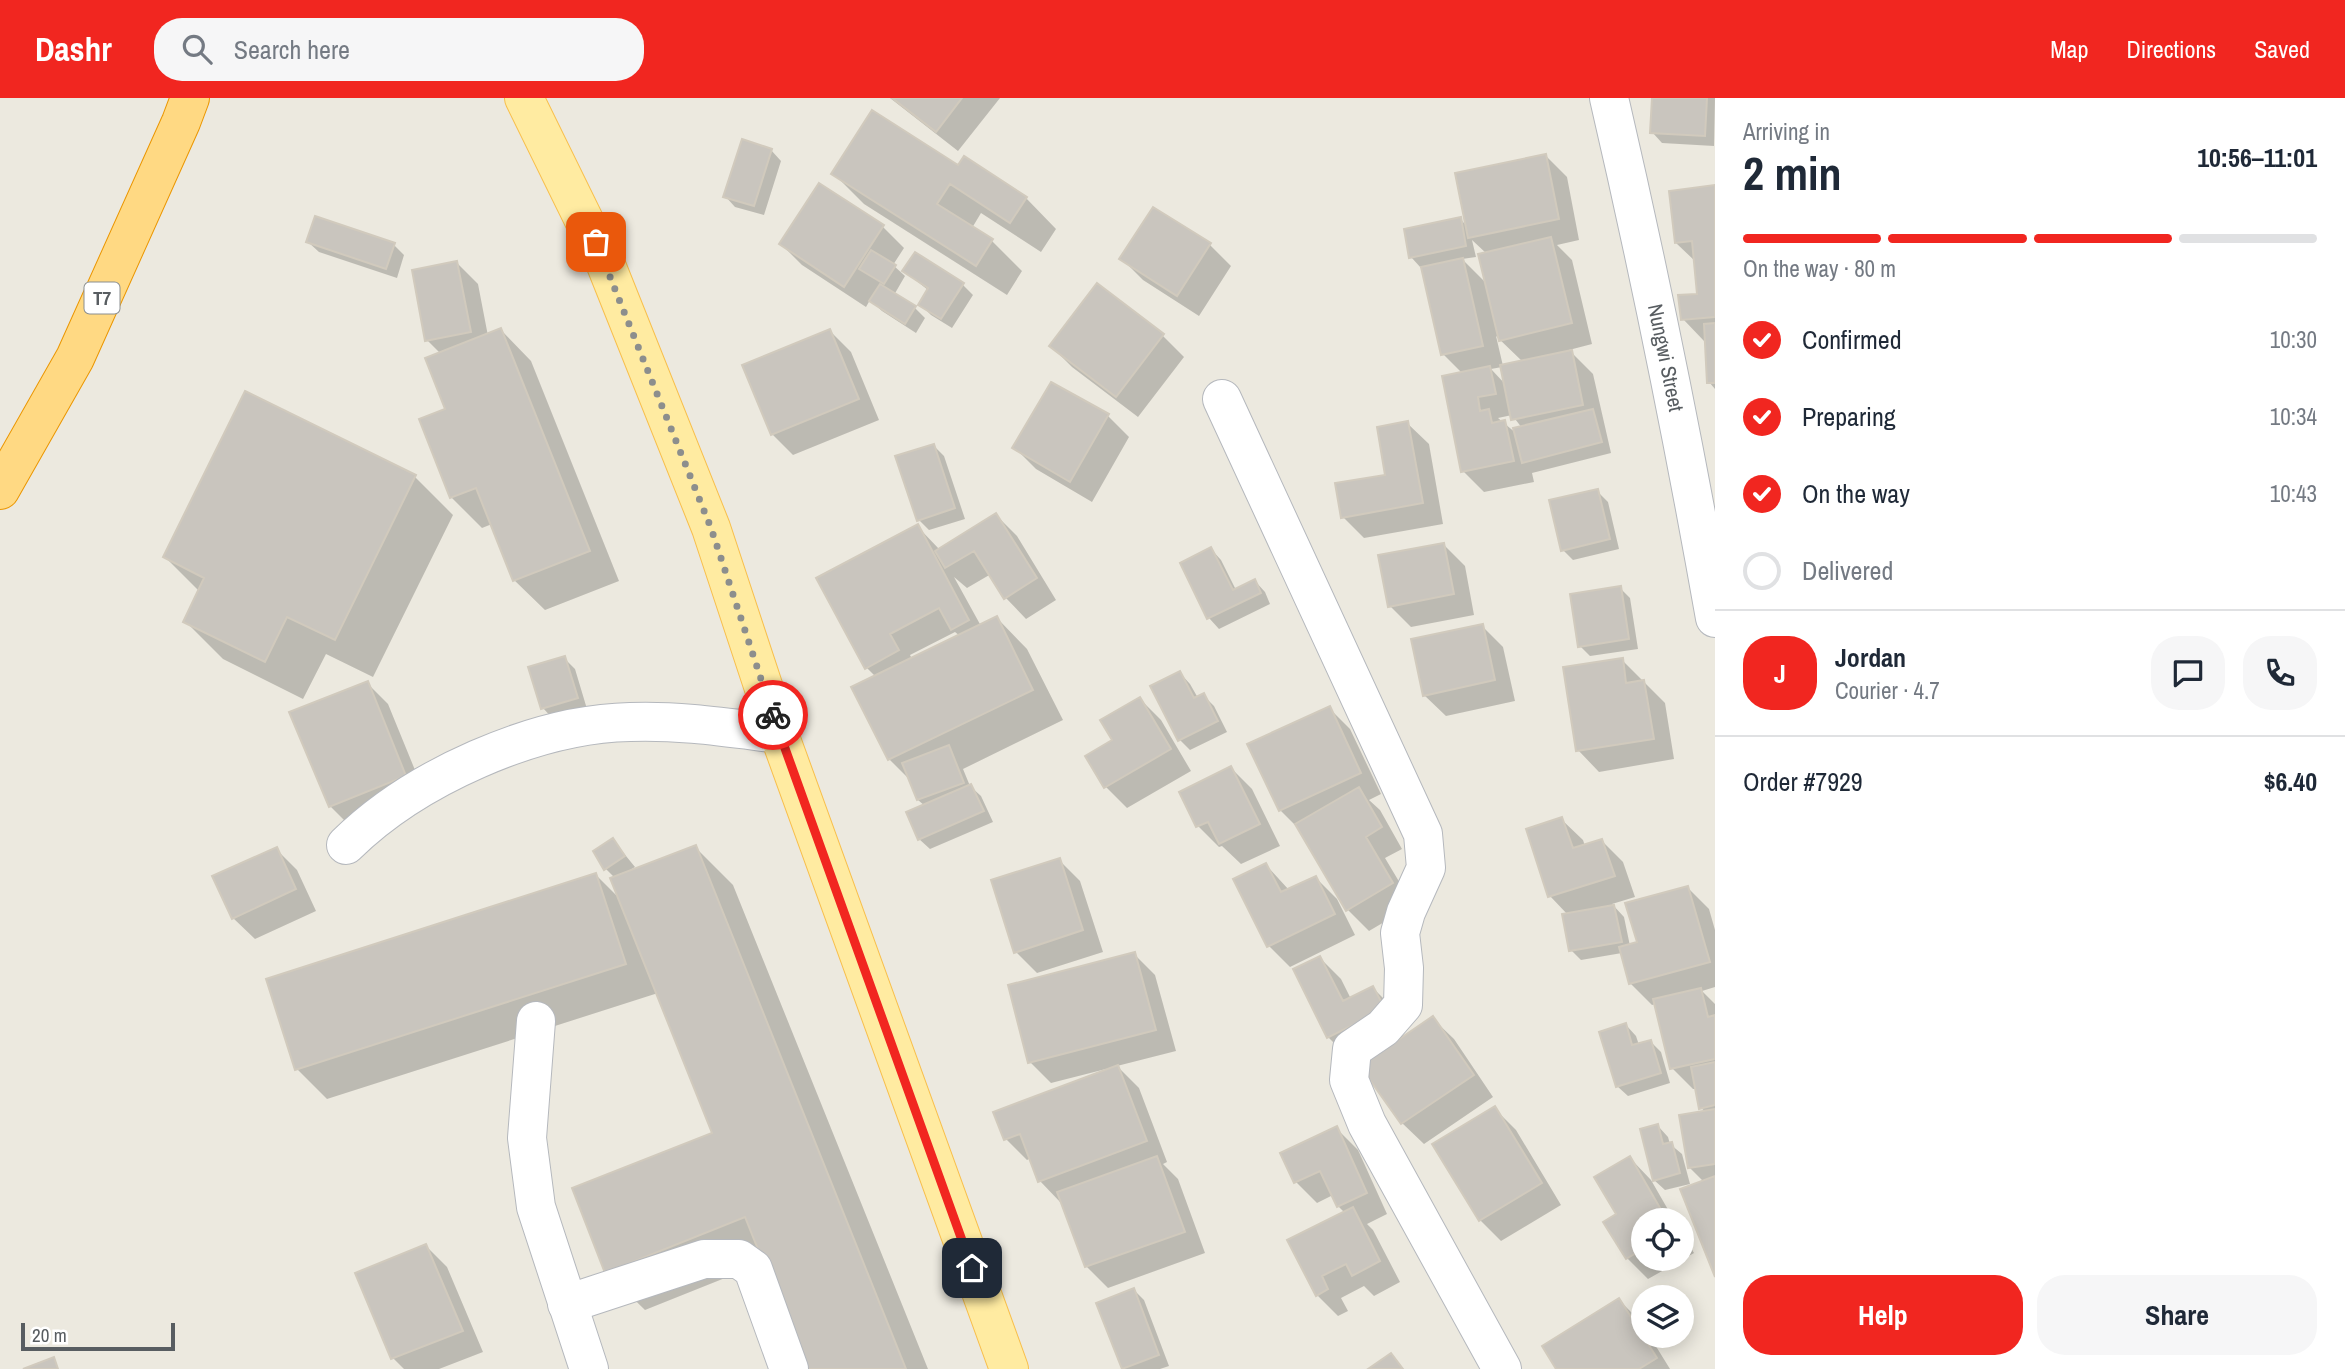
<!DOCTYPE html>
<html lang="en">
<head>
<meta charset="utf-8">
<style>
	:root { --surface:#fff; --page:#f6f6f7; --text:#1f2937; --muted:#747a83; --line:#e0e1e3; --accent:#f12620 }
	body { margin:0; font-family:"Archivo Narrow",sans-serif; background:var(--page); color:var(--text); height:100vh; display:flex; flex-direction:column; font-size:26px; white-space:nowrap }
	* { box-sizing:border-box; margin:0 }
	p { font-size:23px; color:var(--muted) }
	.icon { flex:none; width:38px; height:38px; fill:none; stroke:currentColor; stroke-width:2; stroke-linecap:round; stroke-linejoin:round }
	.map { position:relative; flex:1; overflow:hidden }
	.panel { display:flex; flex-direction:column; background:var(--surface); width:630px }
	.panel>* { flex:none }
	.controls { position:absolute; left:1631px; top:1110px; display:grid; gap:14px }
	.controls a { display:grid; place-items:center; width:63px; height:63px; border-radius:50%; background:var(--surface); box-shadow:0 4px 18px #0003; font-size:35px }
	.scale { position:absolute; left:21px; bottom:18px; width:154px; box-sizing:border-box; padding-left:7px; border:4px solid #585d61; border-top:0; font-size:19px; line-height:24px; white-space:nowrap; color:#585d61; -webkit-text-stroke:5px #fff; paint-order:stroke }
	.pin { position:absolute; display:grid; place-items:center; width:60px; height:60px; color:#fff; margin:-30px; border-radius:14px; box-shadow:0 4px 10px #0006 }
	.courier { position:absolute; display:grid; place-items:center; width:70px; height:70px; margin:-35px; border:5px solid #f12620; border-radius:50%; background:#fff; color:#222; box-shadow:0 2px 9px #0007 }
	.headline em { font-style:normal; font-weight:700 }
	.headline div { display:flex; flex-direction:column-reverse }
	.headline { display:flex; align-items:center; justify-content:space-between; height:119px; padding:0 28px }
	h1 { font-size:46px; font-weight:700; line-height:52px }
	.bar { display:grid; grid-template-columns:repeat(4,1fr); gap:10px 7px; align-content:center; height:84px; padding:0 28px }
	.bar i { height:9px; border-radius:5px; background:var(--line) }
	.bar .on { background:var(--accent) }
	.bar p { grid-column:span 4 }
	.line { display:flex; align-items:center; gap:18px; padding:0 28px; border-top:2px solid var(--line) }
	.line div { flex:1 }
	.round { display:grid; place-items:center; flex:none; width:74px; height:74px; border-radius:28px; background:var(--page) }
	ol { padding:0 28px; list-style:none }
	li { display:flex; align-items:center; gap:21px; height:77px }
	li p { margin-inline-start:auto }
	li .icon { padding:7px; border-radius:50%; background:var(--accent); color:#fff; stroke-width:4 }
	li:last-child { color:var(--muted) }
	li i { width:38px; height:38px; border:4px solid var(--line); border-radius:50% }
	.action { display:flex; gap:14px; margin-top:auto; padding:14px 28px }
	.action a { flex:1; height:80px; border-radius:28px; background:var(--accent); color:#fff; font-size:28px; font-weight:700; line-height:80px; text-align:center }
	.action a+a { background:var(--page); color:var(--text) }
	header { display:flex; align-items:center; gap:42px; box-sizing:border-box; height:98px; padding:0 35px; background:var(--accent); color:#fff }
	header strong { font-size:33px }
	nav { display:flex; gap:38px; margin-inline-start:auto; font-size:24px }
	.search { width:490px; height:63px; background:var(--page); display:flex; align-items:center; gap:18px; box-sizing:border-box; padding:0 24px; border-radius:28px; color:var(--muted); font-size:26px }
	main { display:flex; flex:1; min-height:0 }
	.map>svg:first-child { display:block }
	.shadow { fill:#0003; fill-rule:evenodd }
	.building { fill:#c9c5be; stroke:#d1cabd; stroke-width:2 }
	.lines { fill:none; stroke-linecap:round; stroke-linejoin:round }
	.minor-casing { stroke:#b5b8bd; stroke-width:40 }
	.major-casing { stroke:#f8bf4c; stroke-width:40 }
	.highway-casing { stroke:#eb9600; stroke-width:40 }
	.minor { stroke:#fff; stroke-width:38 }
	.major { stroke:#ffeba1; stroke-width:38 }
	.highway { stroke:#ffd983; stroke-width:38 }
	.done { stroke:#8c8e8d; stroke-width:7; stroke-dasharray:0 12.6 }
	.route { stroke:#f12620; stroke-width:9 }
	.labels { text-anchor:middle; stroke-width:7; stroke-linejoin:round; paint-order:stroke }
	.shield { fill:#fff; stroke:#8a8e90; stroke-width:2 }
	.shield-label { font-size:19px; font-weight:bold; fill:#585d61 }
	.street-label { font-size:21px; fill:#585d61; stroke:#fff }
</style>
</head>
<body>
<header>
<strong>Dashr</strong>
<div class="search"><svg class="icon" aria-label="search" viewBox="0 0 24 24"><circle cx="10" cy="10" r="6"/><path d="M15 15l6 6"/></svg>Search here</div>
<nav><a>Map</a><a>Directions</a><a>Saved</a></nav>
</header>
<main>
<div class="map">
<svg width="1715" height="1271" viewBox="0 0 1715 1271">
	<rect width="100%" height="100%" fill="#ece9df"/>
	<path class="shadow" d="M890,0H1000L958,53Z
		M1653,0H1715L1714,48L1662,45L1652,34Z
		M771,52L781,63L764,117L735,109L725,98Z
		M1546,58L1567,79L1579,142L1557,147L1572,162L1592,246L1569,252L1593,276L1611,355L1532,375L1534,384L1484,394L1463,373L1462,275L1443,256L1421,170L1411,159L1460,121L1468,129ZM1472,142L1487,156V186L1462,161L1476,159ZM1496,238L1523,264L1503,268ZM1502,269L1506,287L1491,271ZM1512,317L1522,330L1517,336L1498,320Z
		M959,69L1026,100L1056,131L1041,154L981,115L972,130L992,143L1022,173L1007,197L864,106L834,76Z
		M820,87L883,129L904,150L893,167L905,178L894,197L915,210L925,220L916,235L882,213L870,202L866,209L802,167L781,146Z
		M1715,89V291L1709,284L1707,242L1704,243L1683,221L1699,197L1696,164L1676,145Z
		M308,144L394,147L404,157L397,180L319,154Z
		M1210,147L1231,168L1199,218L1143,182L1122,161Z
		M915,156L963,187L973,197L952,230L931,217L920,206L928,192L904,173Z
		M457,165L478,186L488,238L501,232L531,263L619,483L545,512L514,482L492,426L482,430L451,399L448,312L441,256L427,242Z
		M1097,187L1163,238L1184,259L1138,319L1072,269L1051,248Z
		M830,233L851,254L879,322L793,357L772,336Z
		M1108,318L1129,339L1092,404L1036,371L1015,350Z
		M1407,325L1429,346L1443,426L1364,440L1343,419L1387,378Z
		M934,348L944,358L965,421L929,432L919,422Z
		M415,379L453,417L373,579L326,556L303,601L223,561L185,523L200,494L165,459Z
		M1597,393L1608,404L1619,451L1573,462L1563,452Z
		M996,417L1017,438L1056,502L1026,521L1005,499L991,476L967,490L954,479L981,528L997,520L1027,551L1063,622L963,671L970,688L981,698L993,724L930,751L919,741L925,708L918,702L911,683L889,661L876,579L866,569L917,428L940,452ZM955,534L960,538L912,561L910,557Z
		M1444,447L1465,468L1474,517L1411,529L1390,508Z
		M1211,451L1221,462L1236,492L1255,483L1265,494L1270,506L1219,531L1209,520Z
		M1620,490L1630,500L1638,551L1590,558L1580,548Z
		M1482,528L1503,549L1515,603L1446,618L1424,597Z
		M564,560L575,571L587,611L553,621L543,610Z
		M1622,562L1665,605L1674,661L1599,674L1578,652Z
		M1180,575L1190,586L1198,600L1203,597L1214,608L1227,634L1190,652L1180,642Z
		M367,585L388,606L426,699L351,729L330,708Z
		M1140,601L1161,622L1191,673L1127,710L1106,689L1088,659L1114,643Z
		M1329,610L1350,631L1381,696L1369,702L1380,712L1402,751L1385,760L1413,807L1369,833L1348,812L1302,734L1280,712Z
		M1231,670L1252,691L1280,748L1241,766L1222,748L1219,749L1198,728L1181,695Z
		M1561,721L1583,742L1585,748L1602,743L1623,764L1635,799L1612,806L1624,819L1630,848L1639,845L1688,790L1709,811L1715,832V889L1702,893L1715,906V1174L1704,1084L1690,1070L1706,1014L1701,1010L1697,991H1693L1672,970L1656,906L1652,907L1631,886L1622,855L1581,862L1571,852L1568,817L1550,798Z
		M613,742L635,769L627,774L695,749L733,787L928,1271H808L765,1164L645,1212L606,1174L714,1036L658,895L327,1001L297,971L596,777L621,802L615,780L605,770Z
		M276,751L297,772L316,813L255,841L233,820Z
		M1059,762L1080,783L1103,854L1037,875L1016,854Z
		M1266,767L1289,792L1316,780L1337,801L1355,837L1290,869L1269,848Z
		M1134,856L1155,877L1176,953L1117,968L1139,990L1167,1064L1163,1066L1178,1081L1205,1155L1108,1190L1086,1168L1063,1104L1061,1105L1040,1083L1031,1060L1027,1062L1006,1041L1106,973V971L1051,985L1030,964Z
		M1320,860L1341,881L1351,901L1373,890L1394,911L1349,960L1328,939Z
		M1432,920L1454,941L1493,999L1424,1046L1402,1025L1363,968Z
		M1626,927L1636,938L1639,947L1651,944L1661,954L1670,985L1628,998L1617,988Z
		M1495,1011L1516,1032L1561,1107L1501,1143L1480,1122Z
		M1658,1028L1668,1039L1670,1046L1682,1056L1690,1086L1665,1092L1654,1082Z
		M1337,1031L1358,1052L1387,1116L1367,1126L1373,1132L1400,1184L1374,1198L1364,1188L1341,1200L1348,1213L1338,1218L1317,1197L1290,1143L1345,1115L1338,1108L1333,1097L1317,1105L1296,1084Z
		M1630,1060L1651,1082L1674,1122H1643V1160H1682V1135L1694,1155L1648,1181L1627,1160L1619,1117Z
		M426,1148L447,1169L483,1254L439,1271H404L393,1260Z
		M1134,1192L1144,1202L1169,1268L1160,1271H1124L1099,1206Z
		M1619,1202L1640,1223L1643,1228V1237H1649L1670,1271H1558Z"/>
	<path class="building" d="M892,0H962L936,34Z
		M1652,0H1707L1705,38L1650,35Z
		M872,12L958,67L964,58L1027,99L1010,125L950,86L937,106L993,141L976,168L831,76Z
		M742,41L772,51L754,108L723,99Z
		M1546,56L1559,121L1468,140L1455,75Z
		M819,85L884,127L844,189L779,146Z
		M1715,87V219L1681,222L1678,197L1697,196L1692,143L1675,145L1669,93Z
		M1153,109L1211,145L1177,198L1119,161Z
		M315,118L395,145L386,171L306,144Z
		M1461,119L1466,148L1409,160L1404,131Z
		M1551,139L1572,225L1499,243L1478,156Z
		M871,152L896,167L884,186L859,171Z
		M915,154L964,185L941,221L918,207L928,190L902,173Z
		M1463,160L1483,248L1441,257L1421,169Z
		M457,163L471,234L425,243L412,172Z
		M1097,185L1164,236L1116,299L1049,248Z
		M880,186L916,208L905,226L869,203Z
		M1715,225V285H1707L1704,226Z
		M501,230L590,453L513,483L476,390L450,400L419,321L445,311L425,260Z
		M830,231L859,301L771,337L742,267Z
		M1572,252L1583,307L1511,322L1500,267Z
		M1490,268L1496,296L1478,299L1480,313L1489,311L1492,325L1505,322L1514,363L1461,374L1442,278Z
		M1051,284L1109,316L1070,384L1012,350Z
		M245,293L416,377L335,542L287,519L265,564L183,524L204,480L163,459Z
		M1593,311L1602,344L1522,365L1513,330Z
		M1408,323L1423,405L1341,420L1335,385L1385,377L1377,329Z
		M934,346L955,410L917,423L895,358Z
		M1598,391L1610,441L1561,453L1549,402Z
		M996,415L1037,480L1004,501L974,453L945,470L935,453Z
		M918,426L969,522L951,532L939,510L890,536L899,552L865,571L816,480Z
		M1444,445L1454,496L1388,509L1378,457Z
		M1211,449L1233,492L1255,481L1261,495L1207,521L1180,465Z
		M1621,488L1629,541L1578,549L1570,496Z
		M997,518L1033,592L888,662L851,589Z
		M1483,526L1495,582L1423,598L1411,541Z
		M565,558L578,600L541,611L528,569Z
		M1623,560L1626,585L1644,582L1654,641L1576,653L1563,569Z
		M1180,573L1194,600L1204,595L1218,623L1178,643L1150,588Z
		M368,583L406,678L329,709L289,614Z
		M1140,599L1171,651L1104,690L1085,658L1112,642L1100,622Z
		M1330,608L1361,675L1279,713L1247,646Z
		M949,647L964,685L917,702L902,665Z
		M1231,668L1260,726L1219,746L1208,724L1196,729L1179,694Z
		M971,686L984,713L918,742L906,714Z
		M1359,689L1382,729L1366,739L1393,785L1346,813L1295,726Z
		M1562,719L1573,750L1602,741L1615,778L1548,799L1526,731Z
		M613,740L625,758L604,772L593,753Z
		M696,747L906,1271H806L745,1119L605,1175L572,1090L712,1035L610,780Z
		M277,749L296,791L232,821L212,778Z
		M1060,760L1083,832L1014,855L991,782Z
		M1266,765L1281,794L1316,778L1335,816L1267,849L1233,781Z
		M596,775L626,866L295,972L266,881Z
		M1688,788L1710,864L1629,886L1619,849L1637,844L1625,805Z
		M1614,807L1622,844L1569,853L1562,816Z
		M1135,854L1156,932L1028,965L1008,887Z
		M1320,858L1343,903L1373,888L1385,911L1327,940L1293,871Z
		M1701,890L1708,919L1715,917V961L1670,971L1653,901Z
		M1433,918L1474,977L1401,1026L1360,968Z
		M1626,925L1632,947L1651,942L1661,975L1616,989L1599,934Z
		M1715,964V1007L1699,1011L1691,969Z
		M1118,967L1147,1043L1038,1084L1020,1036L1004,1042L993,1014Z
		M1495,1008L1542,1085L1479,1123L1432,1046Z
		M1715,1011V1066L1688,1070L1679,1017Z
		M1658,1026L1663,1046L1672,1044L1680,1075L1653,1083L1640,1031Z
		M1337,1028L1367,1095L1337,1109L1320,1073L1294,1085L1280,1055Z
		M1157,1058L1185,1134L1085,1169L1057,1094Z
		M1630,1058L1667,1122H1643V1151L1626,1161L1603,1124L1616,1116L1594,1079Z
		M1715,1078V1179L1680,1091Z
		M1353,1109L1380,1163L1352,1178L1346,1166L1322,1178L1328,1191L1316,1198L1287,1142Z
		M426,1146L463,1233L391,1261L355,1175Z
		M1134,1190L1159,1257L1122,1271L1096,1205Z
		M1619,1200L1657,1260L1639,1271H1556L1542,1248Z
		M1391,1255L1403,1271H1368Z
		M54,1259L58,1271H23Z"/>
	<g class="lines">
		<g class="minor-casing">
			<g id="minor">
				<path id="s1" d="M1609,0C1649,172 1684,345 1715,520"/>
				<path d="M1222,301L1423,736L1426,770L1406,814L1400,835L1404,870L1403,907L1383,930L1352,951L1349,982L1367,1026L1502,1271"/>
				<path d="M346,747C414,680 534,626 630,624C679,622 730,630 779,636"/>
				<path d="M536,923L527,1040L536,1109L589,1271"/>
				<path d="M567,1206L704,1161H739L753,1171L789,1271"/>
			</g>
		</g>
		<g class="major-casing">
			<path id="major" d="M524,0L606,167L711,430L779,636L1009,1271"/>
		</g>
		<g class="highway-casing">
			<path id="highway" d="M0,392L75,260L181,24L190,0"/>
		</g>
		<use href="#minor" class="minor"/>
		<use href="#major" class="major"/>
		<use href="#highway" class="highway"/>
	</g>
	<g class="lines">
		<path class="done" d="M596,144L711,430L773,617"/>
		<path class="route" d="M773,617L972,1170"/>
	</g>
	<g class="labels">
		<rect class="shield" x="84.5" y="184.5" width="35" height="31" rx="5"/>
		<g class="shield-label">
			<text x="102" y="207">T7</text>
		</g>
		<g class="street-label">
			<text dy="7" stroke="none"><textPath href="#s1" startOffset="266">Nungwi Street</textPath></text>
		</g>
	</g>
</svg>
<div class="controls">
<a><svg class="icon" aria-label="locate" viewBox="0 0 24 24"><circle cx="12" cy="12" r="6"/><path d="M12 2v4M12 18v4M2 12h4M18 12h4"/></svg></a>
<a><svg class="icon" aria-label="layers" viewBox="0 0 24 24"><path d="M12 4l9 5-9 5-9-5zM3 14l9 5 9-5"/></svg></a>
</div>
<div class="scale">20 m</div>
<div class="pin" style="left:596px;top:144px;background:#ea580c"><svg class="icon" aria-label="bag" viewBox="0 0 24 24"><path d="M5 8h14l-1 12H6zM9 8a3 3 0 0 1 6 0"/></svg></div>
<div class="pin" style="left:972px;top:1170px;background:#1f2937"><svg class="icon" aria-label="home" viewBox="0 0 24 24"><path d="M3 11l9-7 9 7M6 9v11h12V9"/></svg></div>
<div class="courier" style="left:773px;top:617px"><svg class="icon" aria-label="bike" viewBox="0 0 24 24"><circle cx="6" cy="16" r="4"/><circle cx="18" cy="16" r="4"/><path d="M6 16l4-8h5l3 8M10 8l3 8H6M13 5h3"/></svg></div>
</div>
<section class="panel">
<div class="headline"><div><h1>2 min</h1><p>Arriving in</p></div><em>10:56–11:01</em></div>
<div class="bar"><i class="on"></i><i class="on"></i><i class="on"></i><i></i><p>On the way · 80 m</p></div>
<ol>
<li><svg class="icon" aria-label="check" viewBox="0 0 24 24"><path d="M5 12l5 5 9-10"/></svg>Confirmed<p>10:30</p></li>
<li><svg class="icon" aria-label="check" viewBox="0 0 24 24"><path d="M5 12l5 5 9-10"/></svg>Preparing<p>10:34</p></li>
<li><svg class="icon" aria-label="check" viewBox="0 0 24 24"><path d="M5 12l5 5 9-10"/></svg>On the way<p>10:43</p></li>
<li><i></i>Delivered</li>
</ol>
<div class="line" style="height:126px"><b class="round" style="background:var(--accent);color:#fff">J</b><div><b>Jordan</b><p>Courier · 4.7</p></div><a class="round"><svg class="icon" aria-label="chat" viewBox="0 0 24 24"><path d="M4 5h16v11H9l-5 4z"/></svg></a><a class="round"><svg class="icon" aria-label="phone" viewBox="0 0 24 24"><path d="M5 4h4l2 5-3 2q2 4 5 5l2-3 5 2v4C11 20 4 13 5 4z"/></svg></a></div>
<div class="line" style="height:91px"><div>Order #7929</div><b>$6.40</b></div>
<div class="action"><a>Help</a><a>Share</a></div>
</section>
</main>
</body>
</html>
